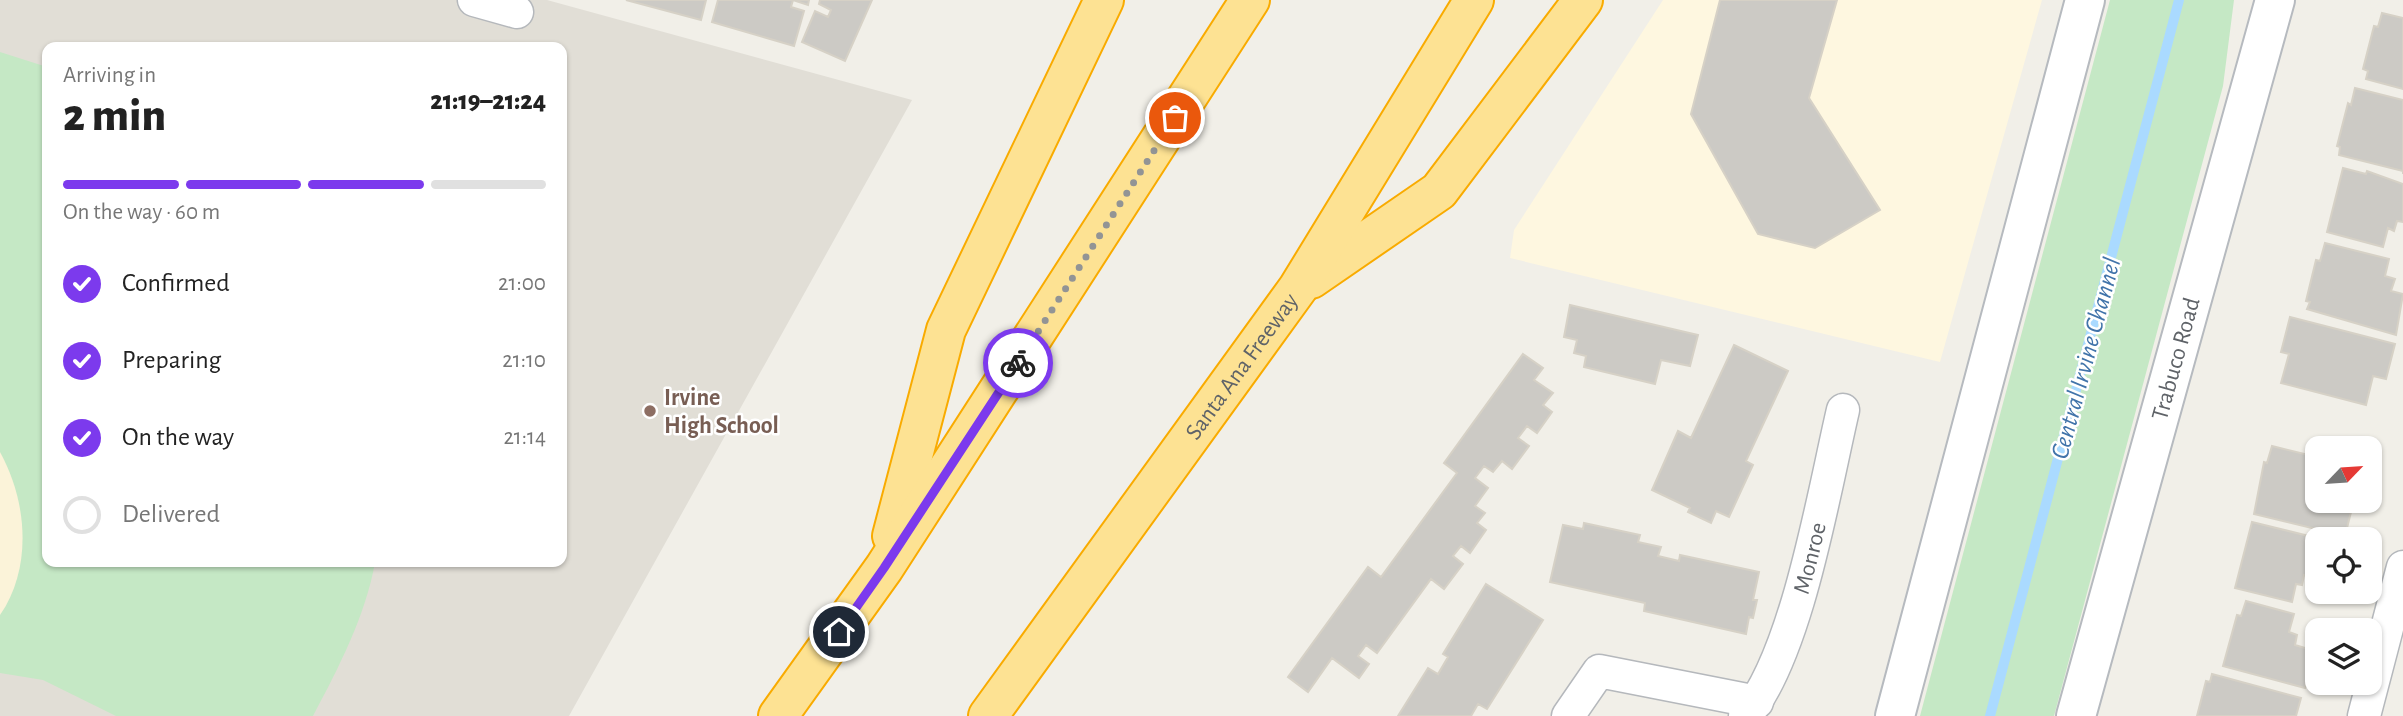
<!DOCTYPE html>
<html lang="en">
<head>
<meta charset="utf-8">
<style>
	:root { --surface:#fff; --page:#f6f6f6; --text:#222; --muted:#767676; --line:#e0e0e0; --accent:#7c3aed }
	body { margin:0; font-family:"Alegreya Sans",sans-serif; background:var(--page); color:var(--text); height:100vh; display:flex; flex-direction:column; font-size:26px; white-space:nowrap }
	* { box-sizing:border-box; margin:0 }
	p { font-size:23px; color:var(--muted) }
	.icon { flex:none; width:38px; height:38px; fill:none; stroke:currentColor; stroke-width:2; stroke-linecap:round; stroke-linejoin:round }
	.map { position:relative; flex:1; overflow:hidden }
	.panel { position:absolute; left:42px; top:42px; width:525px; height:525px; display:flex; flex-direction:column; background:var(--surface); border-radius:14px; box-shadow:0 2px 5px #0004 }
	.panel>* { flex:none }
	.needle { width:46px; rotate:65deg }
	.controls { position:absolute; left:2305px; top:436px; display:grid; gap:14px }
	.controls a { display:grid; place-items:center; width:77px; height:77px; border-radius:14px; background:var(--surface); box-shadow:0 2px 5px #0004; font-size:35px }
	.pin { position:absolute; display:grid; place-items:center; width:60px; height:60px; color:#fff; margin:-30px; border:4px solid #fff; border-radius:50%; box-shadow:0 2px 7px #0007 }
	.courier { position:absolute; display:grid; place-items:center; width:70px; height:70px; margin:-35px; border:5px solid #7c3aed; border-radius:50%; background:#fff; color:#222; box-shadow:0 2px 9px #0007 }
	.summary em { font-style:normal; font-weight:800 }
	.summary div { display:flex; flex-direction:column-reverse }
	.summary { display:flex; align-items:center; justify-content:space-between; height:119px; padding:0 21px }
	h1 { font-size:46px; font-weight:800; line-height:52px }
	.bar { display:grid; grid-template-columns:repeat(4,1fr); gap:10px 7px; align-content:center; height:84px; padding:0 21px }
	.bar i { height:9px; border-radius:5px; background:var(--line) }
	.bar .current { background:var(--accent) }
	.bar p { grid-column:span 4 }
	ol { padding:0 21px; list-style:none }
	li { display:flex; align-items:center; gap:21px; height:77px }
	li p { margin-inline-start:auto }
	li .icon { padding:7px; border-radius:50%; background:var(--accent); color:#fff; stroke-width:4 }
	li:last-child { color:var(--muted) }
	li i { width:38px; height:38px; border:4px solid var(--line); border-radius:50% }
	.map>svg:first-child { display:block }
	.commercial { fill:#fef7e0 }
	.education { fill:#e1ded6; fill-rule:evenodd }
	.green { fill:#c5e8c5 }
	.sand { fill:#fbf3d9 }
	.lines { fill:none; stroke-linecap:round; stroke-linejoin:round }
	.stream { stroke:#aadaff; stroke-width:10 }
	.building { fill:#cccac5; stroke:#d6d1c6; stroke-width:2 }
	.street-casing { stroke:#b5b8bc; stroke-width:35 }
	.secondary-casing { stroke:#b6babf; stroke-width:42 }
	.highway-casing { stroke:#f9ab00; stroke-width:42 }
	.street { stroke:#fff; stroke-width:32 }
	.secondary { stroke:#fff; stroke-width:38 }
	.highway { stroke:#fde293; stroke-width:38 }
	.done { stroke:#929495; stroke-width:7; stroke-dasharray:0 12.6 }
	.route { stroke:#7c3aed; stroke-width:9 }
	.education-dot { fill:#8d6e63; stroke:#fff; stroke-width:2.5 }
	.labels { text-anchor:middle; stroke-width:5; stroke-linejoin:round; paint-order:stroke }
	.street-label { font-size:24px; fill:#5f6368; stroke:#fff }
	.education-label { font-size:24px; font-weight:bold; fill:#785e54; stroke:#fff; text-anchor:start }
	.water-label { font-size:26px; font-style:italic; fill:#4174aa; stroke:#fff }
</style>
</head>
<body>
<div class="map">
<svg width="2403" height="716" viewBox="0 0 2403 716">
	<rect width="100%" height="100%" fill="#f1efe8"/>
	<path class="commercial" d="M1663,0H2042L1940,362L1510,258L1514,230Z"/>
	<path class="education" d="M0,0H547L912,100L569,716H0ZM47,47H562V562H47Z"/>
	<path class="green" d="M2110,0H2234L2223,86L2054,716H1920Z
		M0,52L47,67V562H375C366,615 338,669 313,716H116L43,680L0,673Z"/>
	<path class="sand" d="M0,452C27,501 33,567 0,615Z"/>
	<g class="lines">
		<path class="stream" d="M1990,716L2179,0"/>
	</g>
	<path class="building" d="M626,0H706L701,20Z
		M718,0H809L808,5L793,0L791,7L804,11L794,46L712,22Z
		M820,0H872L845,61L802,42L815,11L828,17L831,10L819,4Z
		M1720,0H1837L1809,98L1880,210L1815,248L1758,234L1691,114Z
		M2382,13L2403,18V89L2366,79L2368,71L2363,69L2374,26L2378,27Z
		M2355,88L2403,100V174V171L2339,155L2340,147L2337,146L2348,103L2351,105Z
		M2343,168L2366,174L2367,171L2403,184V222L2397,221L2394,231L2388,228L2383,247L2327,232Z
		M2325,243L2389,259L2385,276L2395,279L2391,291L2403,294L2396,335L2307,309L2310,302L2306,301L2316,260L2320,261Z
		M1570,305L1698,335L1690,366L1661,360L1655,384L1584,367L1586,356L1574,353L1577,340L1564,337Z
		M2290,317L2395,344L2386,379L2373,376L2366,405L2281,383L2289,354L2281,352Z
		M1734,345L1788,371L1746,461L1753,465L1729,517L1716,511L1711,523L1688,512L1690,508L1652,490L1678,431L1691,438Z
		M1523,354L1543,368L1534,380L1553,393L1543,405L1552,412L1537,433L1527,426L1518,438L1529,446L1512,469L1502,461L1493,472L1484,466L1475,478L1488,488L1475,506L1485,513L1477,523L1486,530L1470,553L1461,546L1453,556L1463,564L1444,589L1431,579L1377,653L1366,645L1358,656L1369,664L1359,678L1332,658L1308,692L1288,677L1368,567L1381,577L1457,473L1444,463Z
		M2272,446L2317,457V500H2354L2345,536L2254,514L2264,462L2267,463Z
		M2252,522L2321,539H2317V579L2304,575L2302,585L2296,584L2292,602L2235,588Z
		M1584,523L1640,535L1638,542L1661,547L1658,556L1679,561L1680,555L1759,572L1753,600H1757L1753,618L1749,617L1746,634L1644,611L1645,603L1550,582L1563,525L1583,529Z
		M1486,584L1543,620L1487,709L1478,704L1471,716H1398L1428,668L1438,674L1448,657L1443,654Z
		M2246,601L2294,614L2289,632L2297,635L2295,645L2315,651L2305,688L2223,666L2237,615L2241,616Z
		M2212,674L2301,698L2296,716H2197L2206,681L2210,682Z"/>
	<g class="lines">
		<g class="street-casing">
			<g id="street">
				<path d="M474,0L517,12"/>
				<path d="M1568,716L1599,671L1757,702"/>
				<path id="s1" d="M1745,716C1797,656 1824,491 1843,410"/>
				<path d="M2364,716L2403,567"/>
			</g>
		</g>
		<g class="secondary-casing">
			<g id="secondary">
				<path d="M1895,716L2085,0"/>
				<path id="s2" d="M2076,716L2275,0"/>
			</g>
		</g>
		<g class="highway-casing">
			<g id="highway">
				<path d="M1311,279L1439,191L1583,0"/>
				<path d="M892,536L946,330L1104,0"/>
				<path d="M778,716L884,568L1250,0"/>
				<path id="s3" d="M988,716L1298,288L1474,0"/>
			</g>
		</g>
		<use href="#street" class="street"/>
		<use href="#secondary" class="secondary"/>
		<use href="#highway" class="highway"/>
	</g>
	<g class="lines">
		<path class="done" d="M1018,363L1175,118"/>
		<path class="route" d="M839,632L884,568L1018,363"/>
	</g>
	<circle class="education-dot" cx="650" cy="411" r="7"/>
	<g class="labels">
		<g class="street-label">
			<text dy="8" stroke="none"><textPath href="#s2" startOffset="371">Trabuco Road</textPath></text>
			<text dy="8" stroke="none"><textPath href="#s3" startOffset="432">Santa Ana Freeway</textPath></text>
			<text dy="8" stroke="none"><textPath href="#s1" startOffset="172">Monroe</textPath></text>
		</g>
		<g class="education-label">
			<text x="664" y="405">Irvine<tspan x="664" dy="28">High School</tspan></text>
		</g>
		<g class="water-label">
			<text transform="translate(2085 358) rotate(-75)" y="9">Central Irvine Channel</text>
		</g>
	</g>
</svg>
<div class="controls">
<a><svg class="needle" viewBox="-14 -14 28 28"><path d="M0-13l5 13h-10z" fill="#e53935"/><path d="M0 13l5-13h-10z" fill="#767676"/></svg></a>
<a><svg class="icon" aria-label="locate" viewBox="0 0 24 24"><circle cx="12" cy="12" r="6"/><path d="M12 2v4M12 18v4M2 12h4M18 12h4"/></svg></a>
<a><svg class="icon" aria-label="layers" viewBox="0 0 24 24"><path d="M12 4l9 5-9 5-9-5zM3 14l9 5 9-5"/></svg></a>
</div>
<div class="pin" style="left:1175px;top:118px;background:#ea580c"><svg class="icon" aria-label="bag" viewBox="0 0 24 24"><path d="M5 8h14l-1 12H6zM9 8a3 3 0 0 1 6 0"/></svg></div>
<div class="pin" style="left:839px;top:632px;background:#1f2937"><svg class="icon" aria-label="home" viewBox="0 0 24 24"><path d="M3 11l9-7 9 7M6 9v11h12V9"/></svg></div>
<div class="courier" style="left:1018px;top:363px"><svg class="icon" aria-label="bike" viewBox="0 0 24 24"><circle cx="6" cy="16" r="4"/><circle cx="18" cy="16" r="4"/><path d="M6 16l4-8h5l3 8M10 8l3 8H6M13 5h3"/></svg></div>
<section class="panel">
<div class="summary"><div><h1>2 min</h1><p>Arriving in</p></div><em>21:19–21:24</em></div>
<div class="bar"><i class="current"></i><i class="current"></i><i class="current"></i><i></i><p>On the way · 60 m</p></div>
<ol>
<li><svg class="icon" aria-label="check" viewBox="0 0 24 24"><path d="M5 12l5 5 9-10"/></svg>Confirmed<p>21:00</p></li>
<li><svg class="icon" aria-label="check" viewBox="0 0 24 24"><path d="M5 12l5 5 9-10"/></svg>Preparing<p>21:10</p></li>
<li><svg class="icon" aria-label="check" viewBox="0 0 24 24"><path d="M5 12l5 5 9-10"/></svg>On the way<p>21:14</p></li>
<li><i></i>Delivered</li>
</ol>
</section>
</div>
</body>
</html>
